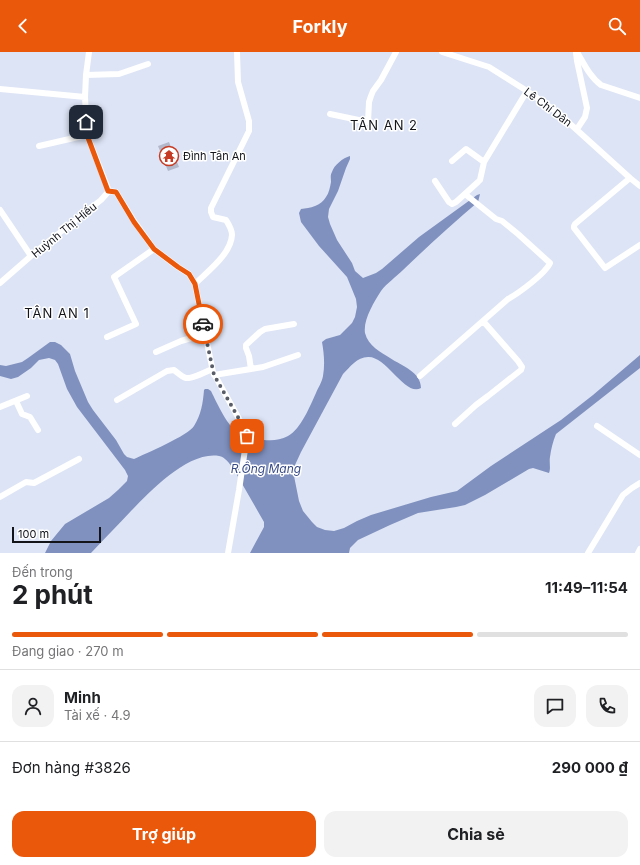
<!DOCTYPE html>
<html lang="vi">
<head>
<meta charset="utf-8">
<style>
	:root { --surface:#fff; --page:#f2f2f2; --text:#202124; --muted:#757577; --line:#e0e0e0; --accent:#ea580c }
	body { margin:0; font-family:Inter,sans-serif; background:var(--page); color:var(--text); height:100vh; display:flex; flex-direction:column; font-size:15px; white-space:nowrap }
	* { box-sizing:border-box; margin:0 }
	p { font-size:13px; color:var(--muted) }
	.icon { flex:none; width:22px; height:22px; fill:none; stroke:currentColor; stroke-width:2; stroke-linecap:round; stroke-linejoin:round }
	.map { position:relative; height:501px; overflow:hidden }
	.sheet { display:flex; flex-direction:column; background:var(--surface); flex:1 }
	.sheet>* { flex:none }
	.scale { position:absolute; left:12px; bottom:10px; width:89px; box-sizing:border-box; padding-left:4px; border:2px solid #12141a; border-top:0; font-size:11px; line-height:14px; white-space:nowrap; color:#12141a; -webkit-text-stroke:3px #fff; paint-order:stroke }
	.pin { position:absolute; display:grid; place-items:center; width:34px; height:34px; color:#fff; margin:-17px; border-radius:8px; box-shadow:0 2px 6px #0006 }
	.courier { position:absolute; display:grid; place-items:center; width:40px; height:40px; margin:-20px; border:3px solid #ea580c; border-radius:50%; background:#fff; color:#222; box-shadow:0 1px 5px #0007 }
	.headline em { font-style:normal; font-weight:700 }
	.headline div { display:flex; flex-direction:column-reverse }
	.headline { display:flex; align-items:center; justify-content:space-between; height:68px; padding:0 12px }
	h1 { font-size:26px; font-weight:700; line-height:30px }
	.bar { display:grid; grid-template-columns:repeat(4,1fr); gap:6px 4px; align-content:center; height:48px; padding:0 12px }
	.bar i { height:5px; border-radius:3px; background:var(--line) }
	.bar .selected { background:var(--accent) }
	.bar p { grid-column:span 4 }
	.line { display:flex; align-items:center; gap:10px; padding:0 12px; border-top:1px solid var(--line) }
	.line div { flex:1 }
	.round { display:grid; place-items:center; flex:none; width:42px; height:42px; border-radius:12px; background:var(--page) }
	.cta { display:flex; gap:8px; margin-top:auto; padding:8px 12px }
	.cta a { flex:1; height:46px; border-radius:12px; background:var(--accent); color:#fff; font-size:16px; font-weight:700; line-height:46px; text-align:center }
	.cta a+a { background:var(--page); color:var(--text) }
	header { display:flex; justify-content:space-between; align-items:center; height:52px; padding:0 12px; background:var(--accent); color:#fff; font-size:18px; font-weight:700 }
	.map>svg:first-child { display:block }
	.water { fill:#8091bf }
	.building { fill:#b3b9ca }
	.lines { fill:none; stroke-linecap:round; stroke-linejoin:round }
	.minor { stroke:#fff; stroke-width:6 }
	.done { stroke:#595d67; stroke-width:4; stroke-dasharray:0 7.2 }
	.route { stroke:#ea580c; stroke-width:5 }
	.labels { text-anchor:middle; stroke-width:3; stroke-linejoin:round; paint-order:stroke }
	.street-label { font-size:11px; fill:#12141a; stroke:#fff }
	.poi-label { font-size:11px; fill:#12141a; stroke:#fff; text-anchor:start }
	.water-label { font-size:12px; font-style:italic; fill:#394b87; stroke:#fff }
	.quarter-label { font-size:13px; letter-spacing:1px; fill:#12141a; stroke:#fff }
</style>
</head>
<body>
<header><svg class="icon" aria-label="back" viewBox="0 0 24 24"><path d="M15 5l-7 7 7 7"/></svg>Forkly<svg class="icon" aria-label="search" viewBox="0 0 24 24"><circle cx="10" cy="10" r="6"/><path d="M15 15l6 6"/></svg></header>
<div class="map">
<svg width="640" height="501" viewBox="0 0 640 501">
	<rect width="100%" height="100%" fill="#dde4f5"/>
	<path class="water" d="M350,104V107L346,116L338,139L329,157L328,165L330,172L337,188L352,211L355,219L363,226L376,221L382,217L419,185L477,143L480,142L478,150C452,172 427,195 403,218C396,225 387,231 381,239C374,250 363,268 365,281C368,294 381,300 390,306C402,314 421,320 421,336C405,345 387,304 368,305C357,305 350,315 343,322L301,400L295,413L293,419L299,449L303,459L312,470L317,475L325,478L334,479L344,476L357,469L371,463L431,445L457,439L491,414L561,368L593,343L640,303V316L556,382C553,389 551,397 550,405C549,410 551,416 549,421L533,416L529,417L485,443L465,453L456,455L418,461L390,473L358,488L350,496L349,501H250L264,475V470L233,416C229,411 225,405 219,404C188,399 151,439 131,459C118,473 104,487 91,501H45L51,489L65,472L109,446L118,438L127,429L128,424L125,418L77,355L67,337L58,312L55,308L49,306L39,308L31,316L18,325L11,327L0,324V313L6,314L22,310L28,306L50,290H55L61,293L70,302L75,319L88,350L93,358L116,388L124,402L127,405L134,407C145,402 189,383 194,374C201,363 203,351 204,338L205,337H208L211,339C217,351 228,376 240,382C242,384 246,384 249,385C262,388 275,391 288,384C301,377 310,354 316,341C318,336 322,330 323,324C325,313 324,301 322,290L326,287L340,283L352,271L355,265L357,255L356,247L347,225L319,194L301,170L299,161L301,157C310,156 321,154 326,145C329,141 330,135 331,130C331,127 330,123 332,120C334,113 343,106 350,104Z"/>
	<path class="building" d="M169,90L179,115L168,119L158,94Z"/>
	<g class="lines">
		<path class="minor" d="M89,0L86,23L85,45L87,83L109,139
			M442,0L489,15L527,39L557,60L630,126L640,134
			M577,0C584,12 590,25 601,33L640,46
			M576,1L577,9L587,56L585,65L577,77
			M86,23L119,22L148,12
			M0,37L85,45
			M330,62L368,70L369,50L371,44L373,39L381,28L396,0
			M39,94L87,83
			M452,109L466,97L484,110
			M630,126L575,172L574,174V176L605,216L640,193
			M435,129L449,150L452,152L456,150L478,130L480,128L484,110L527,39
			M109,139L116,140L134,169L154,197L178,215L189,222L195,232L213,320L243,374L247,384L239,438L228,501
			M0,158L31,204
			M0,231L39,197L101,148L109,139
			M195,232C208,219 231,202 232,183C232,177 229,173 226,168L213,165L211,160V156L249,79V69L238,30L237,0
			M107,285L136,272L114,225L154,197
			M156,300L181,289L205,282
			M251,317L249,304L246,296V293L260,280L265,277L294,272
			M214,323L263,315L298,303
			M420,324L508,247C519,241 546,221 550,211L518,182L502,169L496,167L465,142
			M117,348L167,319L174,318C178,321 182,325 186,326C192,327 206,320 212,317
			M16,349L22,362L30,365L38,378
			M0,355L27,344
			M455,372L476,353L488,344L521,318L522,315L518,309L483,269
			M597,374L640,403
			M0,445L26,430L34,431L79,407
			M588,501L623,443L632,436L640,431
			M638,501L640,497"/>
	</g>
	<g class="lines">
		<path class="done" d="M203,272L214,323L243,374L247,384"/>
		<path class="route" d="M86,70L87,83L108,139L116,140L134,170L154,197L178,215L189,222L195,232L203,272"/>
	</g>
	<defs>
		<g id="temple-ring" transform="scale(1)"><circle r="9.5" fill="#fff" stroke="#c63b23" stroke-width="1.5"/><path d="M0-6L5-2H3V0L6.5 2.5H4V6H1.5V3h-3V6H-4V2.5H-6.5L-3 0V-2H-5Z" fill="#c63b23"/></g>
	</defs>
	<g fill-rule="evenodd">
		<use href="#temple-ring" x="169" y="104"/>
	</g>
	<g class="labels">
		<g class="street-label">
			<text transform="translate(548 55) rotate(37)" y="4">Lê Chí Dân</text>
			<text transform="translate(64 178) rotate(-39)" y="4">Huỳnh Thị Hiếu</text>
		</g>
		<g class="poi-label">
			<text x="183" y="108">Đình Tân An</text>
		</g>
		<g class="water-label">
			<text x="266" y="421">R.Ông Mạng</text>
		</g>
		<g class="quarter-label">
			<text x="384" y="78">TÂN AN 2</text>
			<text x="57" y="266">TÂN AN 1</text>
		</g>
	</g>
</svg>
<div class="scale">100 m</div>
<div class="pin" style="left:247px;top:384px;background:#ea580c"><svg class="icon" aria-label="bag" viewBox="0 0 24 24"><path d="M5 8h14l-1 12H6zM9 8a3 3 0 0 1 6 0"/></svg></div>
<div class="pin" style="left:86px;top:70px;background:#1f2937"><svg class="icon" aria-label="home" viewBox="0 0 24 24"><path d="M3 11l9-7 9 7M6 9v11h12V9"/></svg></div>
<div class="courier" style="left:203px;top:272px"><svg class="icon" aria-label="car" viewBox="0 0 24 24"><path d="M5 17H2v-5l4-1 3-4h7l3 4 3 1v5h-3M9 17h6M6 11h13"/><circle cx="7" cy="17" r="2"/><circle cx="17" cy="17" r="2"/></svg></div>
</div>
<section class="sheet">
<div class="headline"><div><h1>2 phút</h1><p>Đến trong</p></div><em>11:49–11:54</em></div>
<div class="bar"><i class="selected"></i><i class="selected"></i><i class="selected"></i><i></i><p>Đang giao · 270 m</p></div>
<div class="line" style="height:72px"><a class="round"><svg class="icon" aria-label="person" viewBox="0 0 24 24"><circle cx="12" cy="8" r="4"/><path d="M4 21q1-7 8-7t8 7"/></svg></a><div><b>Minh</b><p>Tài xế · 4.9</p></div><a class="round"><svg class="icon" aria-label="chat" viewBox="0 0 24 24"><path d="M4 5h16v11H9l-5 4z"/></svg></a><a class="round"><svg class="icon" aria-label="phone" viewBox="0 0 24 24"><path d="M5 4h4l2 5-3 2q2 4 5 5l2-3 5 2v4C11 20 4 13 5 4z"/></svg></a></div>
<div class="line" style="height:52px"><div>Đơn hàng #3826</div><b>290 000 ₫</b></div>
<div class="cta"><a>Trợ giúp</a><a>Chia sẻ</a></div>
</section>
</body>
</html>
